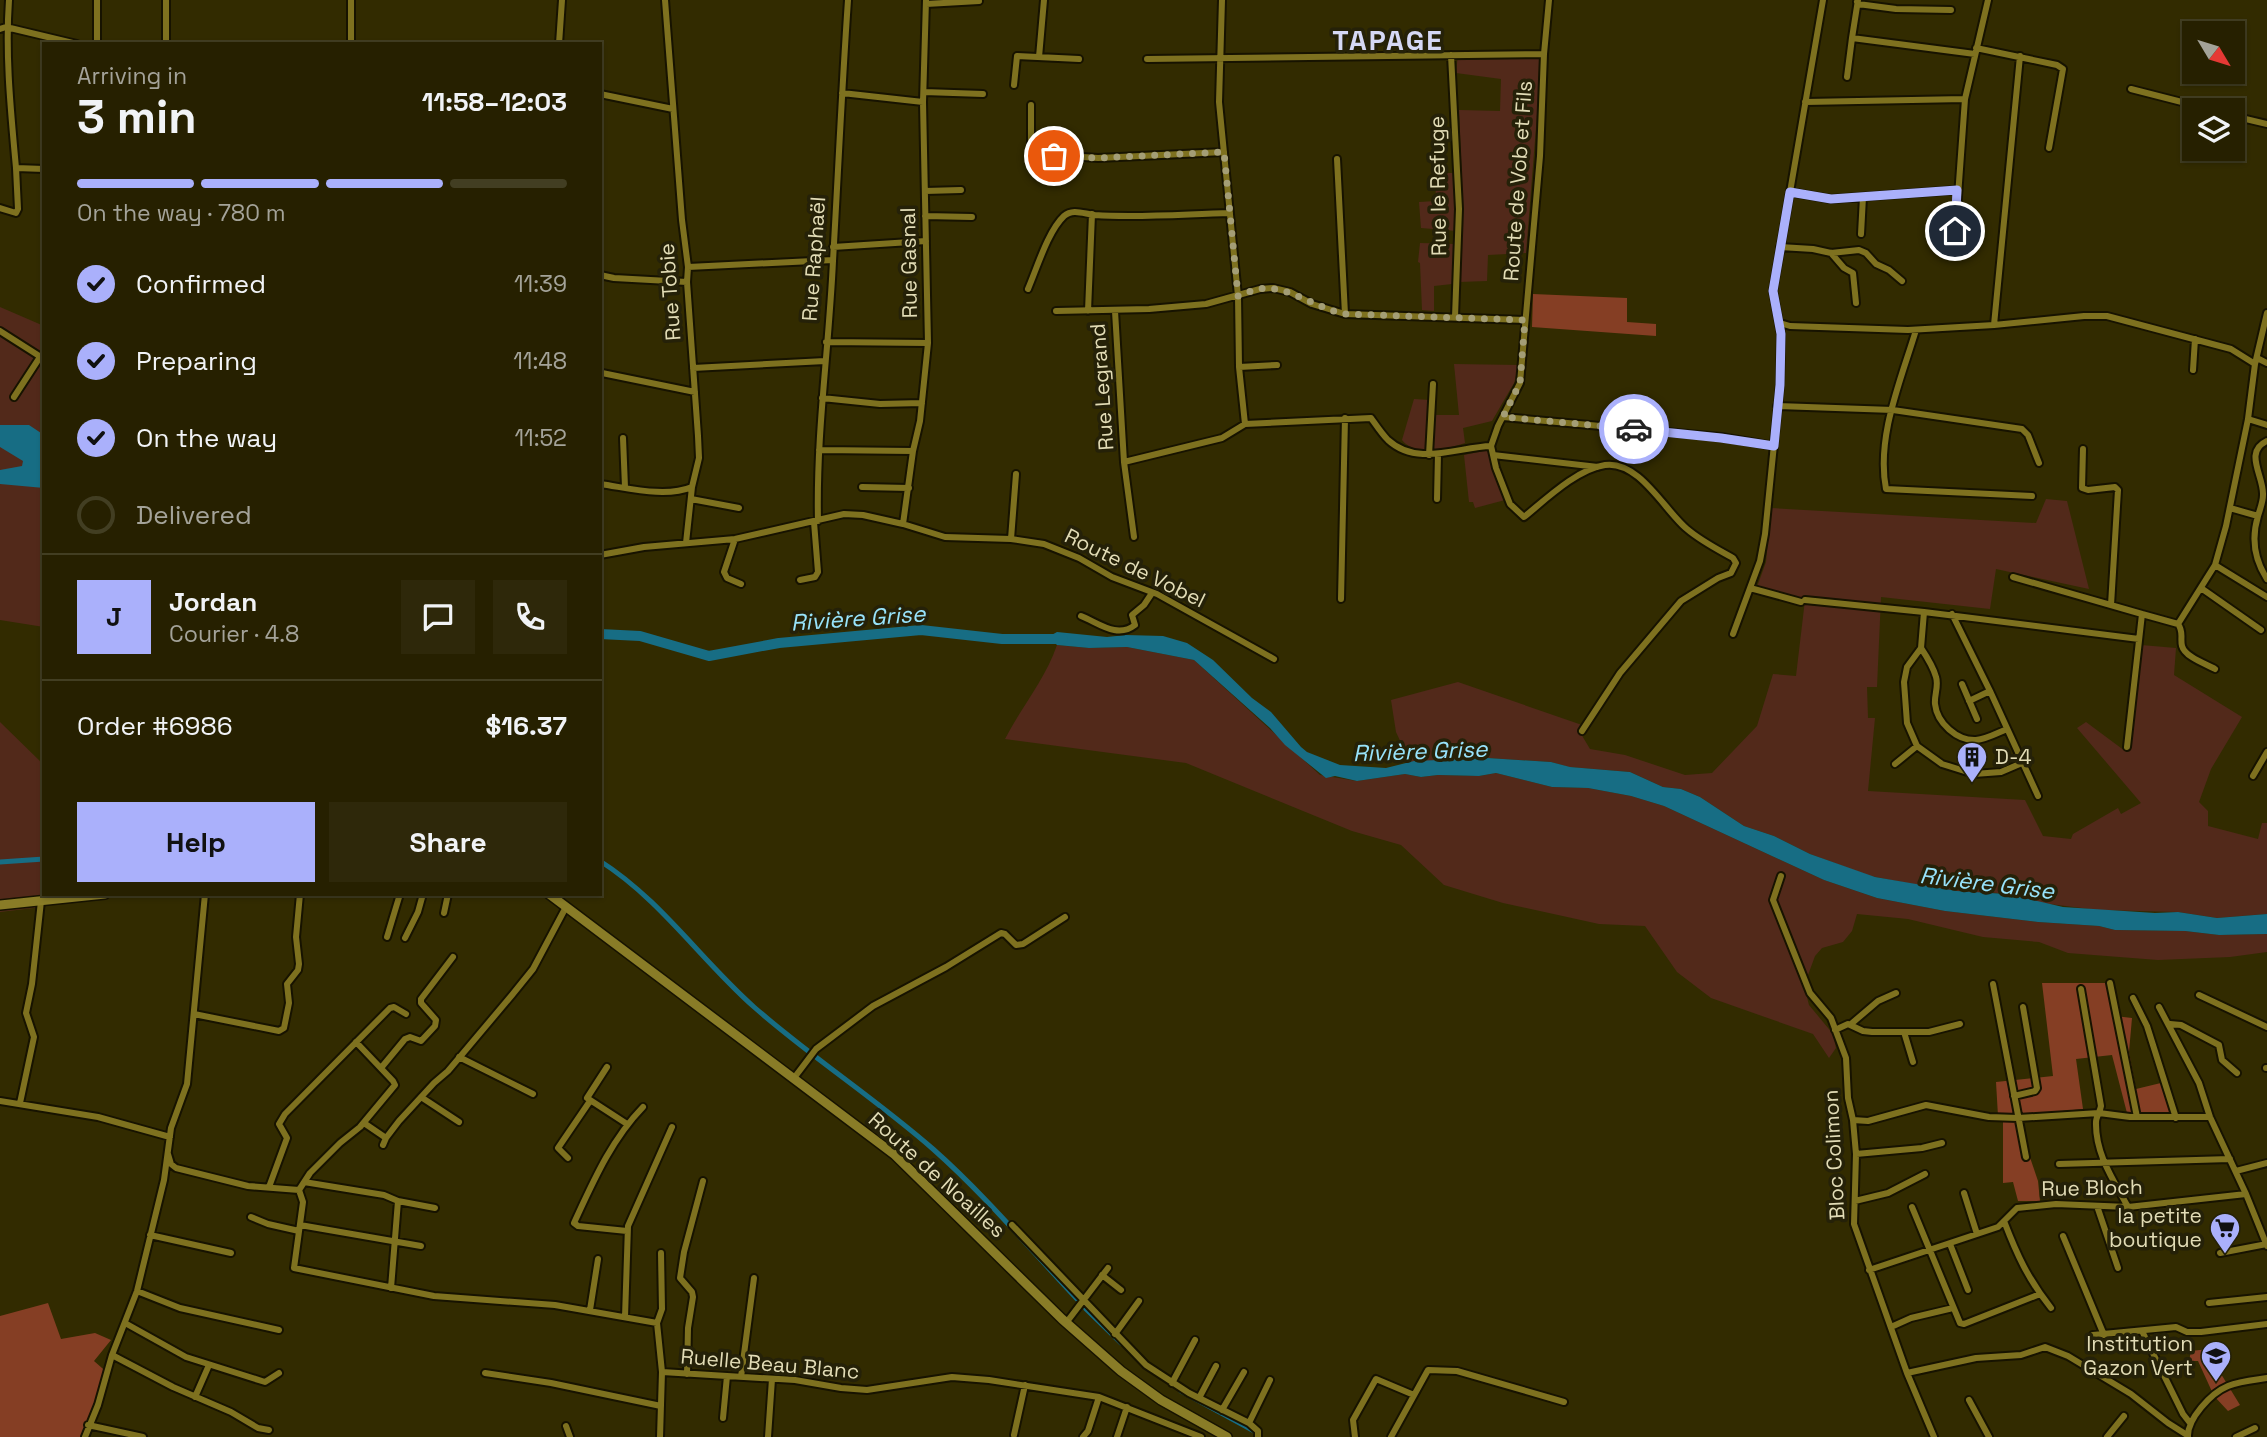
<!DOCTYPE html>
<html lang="en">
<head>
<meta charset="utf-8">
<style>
	:root { --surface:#262000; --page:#2e280a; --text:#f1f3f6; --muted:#a4a399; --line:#423e22; --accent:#aab0fb }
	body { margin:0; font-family:"Space Grotesk",sans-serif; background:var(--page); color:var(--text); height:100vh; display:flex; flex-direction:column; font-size:26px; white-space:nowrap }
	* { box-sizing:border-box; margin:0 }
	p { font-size:23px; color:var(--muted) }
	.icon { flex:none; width:38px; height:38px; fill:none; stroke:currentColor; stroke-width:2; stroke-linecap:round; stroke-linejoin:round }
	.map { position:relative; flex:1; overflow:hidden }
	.sheet { position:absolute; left:42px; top:42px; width:560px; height:854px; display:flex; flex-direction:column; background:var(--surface); border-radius:0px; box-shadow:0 2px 5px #0004,0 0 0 2px var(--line) }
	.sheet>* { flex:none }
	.needle { width:46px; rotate:128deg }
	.buttons { position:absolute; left:2182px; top:21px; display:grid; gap:14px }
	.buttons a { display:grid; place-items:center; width:63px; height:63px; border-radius:0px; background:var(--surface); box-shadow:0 2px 5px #0004,0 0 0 2px var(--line); font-size:35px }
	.pin { position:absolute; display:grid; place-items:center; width:60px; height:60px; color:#fff; margin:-30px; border:4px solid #fff; border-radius:50%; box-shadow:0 2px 7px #0007 }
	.courier { position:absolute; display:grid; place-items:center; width:70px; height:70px; margin:-35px; border:5px solid #aab0fb; border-radius:50%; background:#fff; color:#222; box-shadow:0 2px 9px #0007 }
	.headline em { font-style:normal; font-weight:700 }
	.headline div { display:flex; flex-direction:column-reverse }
	.headline { display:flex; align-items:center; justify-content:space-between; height:119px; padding:0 35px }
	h1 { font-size:46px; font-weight:700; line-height:52px }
	.bar { display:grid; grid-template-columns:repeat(4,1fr); gap:10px 7px; align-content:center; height:84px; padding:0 35px }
	.bar i { height:9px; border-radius:5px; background:var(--line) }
	.bar .current { background:var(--accent) }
	.bar p { grid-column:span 4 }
	.line { display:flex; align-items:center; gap:18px; padding:0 35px; border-top:2px solid var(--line) }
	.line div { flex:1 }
	.round { display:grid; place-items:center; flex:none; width:74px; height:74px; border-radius:0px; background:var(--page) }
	ol { padding:0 35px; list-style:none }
	li { display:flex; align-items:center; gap:21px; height:77px }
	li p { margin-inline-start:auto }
	li .icon { padding:7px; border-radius:50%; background:var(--accent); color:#111; stroke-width:4 }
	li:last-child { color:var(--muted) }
	li i { width:38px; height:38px; border:4px solid var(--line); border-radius:50% }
	.button { display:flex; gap:14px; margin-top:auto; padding:14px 35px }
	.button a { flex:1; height:80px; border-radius:0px; background:var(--accent); color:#111; font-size:28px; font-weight:700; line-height:80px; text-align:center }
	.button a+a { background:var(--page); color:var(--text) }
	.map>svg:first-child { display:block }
	.green { fill:#52291a }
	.forest { fill:#853e24 }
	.water { fill:#176d84 }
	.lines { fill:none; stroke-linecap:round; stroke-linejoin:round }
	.canal { stroke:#176d84; stroke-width:5 }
	.river { stroke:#176d84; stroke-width:10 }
	.street-casing { stroke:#171300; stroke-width:10 }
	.secondary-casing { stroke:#171300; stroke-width:12 }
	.street { stroke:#7e711f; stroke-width:6 }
	.secondary { stroke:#897c27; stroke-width:9 }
	.done { stroke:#a49e76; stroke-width:7; stroke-dasharray:0 12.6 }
	.route { stroke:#aab0fb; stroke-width:9 }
	.labels { text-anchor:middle; stroke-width:7; stroke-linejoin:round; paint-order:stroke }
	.street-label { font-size:21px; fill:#e2dcb6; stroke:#252108 }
	.poi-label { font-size:21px; fill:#e2dcb6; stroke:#252108; text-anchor:end }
	.water-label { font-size:23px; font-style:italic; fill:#98e3fb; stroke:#252108 }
	.district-label { font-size:28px; font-weight:bold; letter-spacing:2px; fill:#d5d8f5; stroke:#252108 }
</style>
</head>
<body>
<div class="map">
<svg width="2267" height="1437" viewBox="0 0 2267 1437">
	<rect width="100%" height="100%" fill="#322b00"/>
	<path class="green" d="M1542,52L1526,253L1488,255L1487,281L1459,282L1463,208L1459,110L1500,111L1501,79L1456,73L1458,54Z
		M1435,173H1455L1456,231L1421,228L1419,202L1436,201Z
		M1420,243L1455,244L1452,284L1434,286V311L1422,310L1420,263L1418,262Z
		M0,307L44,326V627L0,620Z
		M1454,364L1519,365L1514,383L1492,421L1463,428L1465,443C1447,449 1415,457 1402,440L1414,399L1430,400L1432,415H1459Z
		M1488,450L1505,500L1475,508L1473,502H1469L1464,455Z
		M2046,499L2067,501L2089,589L1996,569L1990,609L1881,597L1877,687H1867L1868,718H1875L1868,791L2025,800L2043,836L2071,839L2073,834L2118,808L2121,814L2141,803L2077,728L2086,722L2125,751L2131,747L2141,645L2176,648L2174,675L2242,717L2211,769L2199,802L2208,811V826L2258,839L2262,823H2267V914L2217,918L2178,912L2098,910L2033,902L2007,894L1988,892L1977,894L1918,885L1870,876L1810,854L1774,836L1744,826L1700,797L1681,789L1663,787L1630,772L1569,767L1551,762L1488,758L1410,762L1396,732L1391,700L1458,682L1582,725L1578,729L1590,749L1625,755L1685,775L1712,773L1757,726L1773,674L1796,676L1805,600L1757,587L1766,562L1771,508L2036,523Z
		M1057,645L1089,648L1127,647L1194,660L1320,775L1357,781L1405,774L1421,777L1438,775L1479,776L1496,773L1552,787L1588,788L1631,796L1664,806L1824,880L1877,898L1945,911L2038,922L2099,926L2115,930L2185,931L2219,935L2267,934V952L2230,957L2158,960L2068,953L2039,942L1983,937L1908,919L1857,914L1852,931L1843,942L1822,948L1815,956L1804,986L1809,1005L1833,1034L1836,1048L1829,1058L1813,1034L1711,998L1677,972L1645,926L1599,924L1503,903L1444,885L1401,845L1352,831L1186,763L1005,739C1022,706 1045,680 1057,645Z
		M0,722L44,765L42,907L0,912Z"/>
	<path class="forest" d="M1533,294L1627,298V322L1656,324V336L1532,327Z
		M2042,983H2108L2115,1016L2132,1018L2129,1052L2136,1089L2165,1082L2173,1113H2127L2112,1055L2076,1059L2083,1109L2016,1116L2038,1181L2040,1201H2018L2013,1182L2003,1183V1121L1998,1116L1996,1082L2053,1076Z
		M48,1303L61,1339L95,1333L111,1340L94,1361L110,1375L88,1437H0V1316Z
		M2209,1349L2210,1356L2240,1405L2228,1411L2214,1396L2198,1361H2189L2191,1351Z"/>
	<path class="water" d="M0,425H29L44,435V488L0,484V470L22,466L23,461L0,447Z
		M1057,632L1107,637L1126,635L1163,636L1187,643L1213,660L1252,698L1271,712L1301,747L1307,752L1340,765L1386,768L1414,761L1488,758L1551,762L1570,767L1630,772L1663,787L1681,789L1700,797L1744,826L1774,836L1810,854L1875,877L1957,891L2007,894L2063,907L2155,913L2178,912L2217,918L2267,914V934L2219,935L2185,931L2115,930L2099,926L2038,922L1945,911L1877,898L1824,880L1664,806L1631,796L1588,788L1552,787L1496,773L1479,776L1438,775L1421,777L1405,774L1357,781L1335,776L1326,778L1285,745L1270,728L1194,660L1127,647L1089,648L1057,645L1048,637Z"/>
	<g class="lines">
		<path class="canal" d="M600,861C660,899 701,960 754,1007C811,1057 876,1099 933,1149C985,1195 1030,1249 1077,1299
			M0,862L44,859
			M1086,1309L1121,1343
			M1181,1391L1256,1432"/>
		<path class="river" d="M600,634L640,636L709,656L779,643L921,630L1002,639H1063"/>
		<g class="street-casing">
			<path id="street" d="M9,0C5,56 11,112 16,168L44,169
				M166,0V44
				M351,0V44
				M1222,0L1219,102L1238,296L1239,367L1245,424
				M1549,0L1544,54L1540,156L1520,383L1498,426L1491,446L1496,468L1510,504L1524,517C1545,500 1577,469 1605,465C1639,460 1665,511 1687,529C1701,541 1717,549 1733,558L1736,563L1731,573L1718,578L1681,601L1620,673L1582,731
				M1858,0L1852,38L1975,54
				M1857,2L1858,4L1896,9L1951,10
				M926,4L979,1
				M0,29L6,27L77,44
				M97,44V0
				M559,44L562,0
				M1976,48L2057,65L2063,69L2049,148
				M1451,55L1459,209L1455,317
				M1039,57L1044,0
				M1147,59L1544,54
				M1847,77L1852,38
				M1014,85L1017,56L1079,59
				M2131,89L2213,110
				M924,92L983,94
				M842,93L923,102
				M600,94L673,109
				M1805,102L1965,99
				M1031,105V146L1037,154L1098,158L1224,152
				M2233,116L2267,124
				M1337,159L1345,314
				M925,191L961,190
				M1790,192L1831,199L1957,190
				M0,208L16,213L18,209L16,168
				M925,216L972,217
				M1861,234L1863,197
				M833,247L926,241
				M1780,247L1813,249L1831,253L1859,250L1866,253L1876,264L1889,270L1902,281
				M1954,252L1965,99L1988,0
				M1831,253L1844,268L1853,273L1856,303
				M688,267L833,260
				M600,275L614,278L687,282
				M1028,289C1037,268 1048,231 1064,216C1073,208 1084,214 1095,215C1139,218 1185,214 1230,213
				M1056,311L1149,309L1206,304L1260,289L1273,288L1290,292L1312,304L1345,314L1525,320
				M1088,311L1092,214
				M1115,311L1124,462L1134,537
				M1780,323L1790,326L1908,330L1994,325L2084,316H2107L2231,349L2255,364
				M1994,325L2020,56
				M1916,330C1901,380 1876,437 1886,489L2032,496
				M0,331L44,359
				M826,342L928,343
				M2257,358L2267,363
				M1239,367L1277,365
				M693,368L825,361
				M2193,370L2195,339
				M602,373L695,392
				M14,397L40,357
				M822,398L880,404L922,403
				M1777,406L1893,410L2022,429L2028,435L2039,463
				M1503,417L1721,437L1774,446
				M2248,419L2267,425
				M623,438L625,487
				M2267,441C2243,452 2264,476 2263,495C2263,502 2260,509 2258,516C2251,539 2254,559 2267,579
				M2083,449L2082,488L2088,490L2115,487L2118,490L2111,605
				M819,450L913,451
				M1429,455L1433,384
				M1493,455L1598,467
				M1124,462L1222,438L1245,424L1371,418C1376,425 1382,434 1388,440C1417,467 1458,447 1491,446
				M600,484C629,488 665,498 692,487L699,458L698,436L687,282L688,267L682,220L665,0
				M862,487L909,488
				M691,499L739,508
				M1437,499L1438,454
				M2230,508L2258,516
				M818,521C816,434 829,348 833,261C838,174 842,87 848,0
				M903,524L913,451L920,421L928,343L923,102L926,0
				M735,539L724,572L727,578L741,584
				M1011,539L1016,474
				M686,543L692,487
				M600,555L644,547L735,539L844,514L863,515L903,524L945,537L1011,539L1044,544L1079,558L1112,577L1157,594L1274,659
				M2215,565L2267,597
				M2013,577L2142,614
				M800,580L815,577L818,572L814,522
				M1750,588L1801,602
				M2201,588L2261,630
				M1341,599L1345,418
				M1805,600L1924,612
				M1952,614L1990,691L2038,796
				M1081,616C1099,623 1117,639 1135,625L1132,615L1144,605L1152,593
				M2178,624C2184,632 2180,638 2182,646C2185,657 2206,664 2215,669
				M1733,634L1760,561L1765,534L1780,385L1781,334L1773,291L1823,0
				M1921,648C1927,657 1933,666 1936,677C1939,686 1934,695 1935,704C1937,723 1957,741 1976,740C1987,739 1997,733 2007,729
				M1962,684L1977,719
				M1969,701L1990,691
				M2127,747L2142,614L2178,624L2215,565L2226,526L2248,419L2255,364L2267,313
				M2022,763L2001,772L1974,774L1942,764L1917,746L1907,723L1904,682L1907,667L1921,648L1924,612L2139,639
				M1895,764L1917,746
				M2253,776L2267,752
				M1781,876L1773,900L1810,993L1831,1018L1846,1058L1848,1098L1853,1120L1856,1154L1854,1224L1907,1373L1934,1437
				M444,913L448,894
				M387,937L400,894
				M405,938L418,912L423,894
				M2110,983L2137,1117
				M1993,984L2026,1157
				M2081,989L2101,1106C2100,1112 2096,1117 2096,1122C2095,1154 2114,1181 2128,1207
				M2199,995L2267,1027
				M2133,998L2147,1026L2176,1118
				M2159,1007L2199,1083L2210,1117L2246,1194L2267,1246
				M194,1014L279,1031L284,1028L289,1003L287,984L298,970L299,964L296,937L300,894
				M1851,1024L1878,1001L1896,993
				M2170,1024L2181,1025L2219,1045L2222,1060L2237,1073
				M1835,1030L1848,1024L1863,1031L1872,1032H1929L1960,1024
				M1904,1032L1913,1062
				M459,1057L533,1094
				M607,1067L587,1098L627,1124
				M381,1068L405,1039L410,1037L421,1041L435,1026L436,1020L421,1003V999L453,957
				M2266,1068H2267
				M794,1078L816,1049L873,1006L946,967L1001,933L1005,934L1016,945L1023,944L1065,917
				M2014,1096L2035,1091L2037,1088L2023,1007
				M421,1097L459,1122
				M0,1101L98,1117L170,1137
				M20,1103L34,1037L26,1013L32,984L41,901
				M1853,1120L1868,1121L1926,1105L1989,1117L2018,1118L2099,1113L2130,1117H2210
				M364,1123L386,1138
				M383,1145L386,1138L399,1121L434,1083L448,1071L512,995L533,969L566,907
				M168,1154L171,1164L176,1168L248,1186L299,1190L303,1202L294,1268L434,1296L555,1305L657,1323
				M1856,1154L1922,1148L1942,1143
				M568,1158L558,1148L590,1101
				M2059,1164L2230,1159
				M2236,1171L2267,1163
				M304,1182L384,1195L398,1201L435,1208
				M269,1187L287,1138L279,1124L285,1114L390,1008L394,1007L406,1014
				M299,1190L310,1173L340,1143L360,1127L395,1085L393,1081L356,1042
				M1964,1193L1977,1234
				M1855,1201L1888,1193L1925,1174
				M2097,1206L2118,1268
				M1912,1207L1960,1323L1964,1324L2040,1294
				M251,1217L268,1224L299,1231
				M2004,1221C2017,1255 2028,1279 2051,1308
				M300,1225L421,1246
				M1012,1225L1146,1365L1189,1393L1249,1423
				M627,1231L578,1226L574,1223C593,1182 611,1140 643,1107
				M150,1235L231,1253
				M2063,1236L2104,1335
				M1950,1244L1968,1290
				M2220,1253L2267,1244
				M1869,1270L1998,1227L2017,1208L2056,1204L2128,1207L2246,1194
				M1102,1275L1121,1290
				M391,1288L398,1201
				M137,1291L180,1308L279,1330
				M2209,1303L2267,1297
				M590,1310L598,1259
				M625,1317L628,1226L672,1127
				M125,1323L186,1357L265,1382L279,1373
				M1066,1323L1108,1268
				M1891,1327L1911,1318L1953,1308
				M2142,1331L2183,1414L2190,1423
				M1115,1334L1139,1301
				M2093,1335L2176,1327L2187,1332H2201L2267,1324
				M112,1355L173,1387L231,1412L258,1428L269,1430
				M662,1372L795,1380L841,1388L867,1390L952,1377L989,1380L1099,1397L1201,1437
				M485,1373L551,1383L661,1406
				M1907,1373L1976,1358L2021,1355L2045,1347L2068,1356L2131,1394L2168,1423L2187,1435
				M687,1374L688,1328L693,1297L692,1292L680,1278L684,1252L703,1181
				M741,1377L754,1278
				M1172,1383L1195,1340
				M195,1397L209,1365
				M1199,1398L1216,1366
				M1969,1400L1989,1437
				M1222,1410L1244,1372
				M723,1418L727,1376
				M88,1425L143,1437
				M566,1426L570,1437
				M1014,1435L1025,1385
				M85,1437L98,1405L112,1355L137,1291L164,1180L171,1128L187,1084L205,894
				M660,1437L662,1372L657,1323L662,1309L661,1253
				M768,1437L772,1379
				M1083,1437L1088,1431L1099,1397
				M1117,1437L1127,1407
				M1258,1437V1431L1249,1423L1270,1380
				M1355,1437L1353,1420L1376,1379L1414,1395
				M1391,1437L1428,1370L1457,1371L1564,1402
				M2107,1437L2124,1416
				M2188,1437C2187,1419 2211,1393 2228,1386C2240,1381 2254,1380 2267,1378
				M2236,1437L2255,1428"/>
		</g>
		<g class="secondary-casing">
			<path id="secondary" d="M549,894L895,1155L1062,1319L1121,1371L1161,1400L1227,1437
				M0,905L105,894"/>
		</g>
		<use href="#street" class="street"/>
		<use href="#secondary" class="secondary"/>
	</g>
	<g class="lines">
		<path class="done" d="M1054,156L1098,158L1224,152L1238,296C1245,294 1252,290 1259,289C1286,284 1317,309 1345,314L1525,320L1520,383L1503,417L1634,429"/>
		<path class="route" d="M1634,429L1721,438L1774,446L1780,385L1781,334L1773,291L1790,192L1831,199L1957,190L1955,231"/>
	</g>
	<defs>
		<g id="building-pin" transform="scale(1.575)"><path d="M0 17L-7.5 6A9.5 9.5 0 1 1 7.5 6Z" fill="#aab0fb" stroke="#252108"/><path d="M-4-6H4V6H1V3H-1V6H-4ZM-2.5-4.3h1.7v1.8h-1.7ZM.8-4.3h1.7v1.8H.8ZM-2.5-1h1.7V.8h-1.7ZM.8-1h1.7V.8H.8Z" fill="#111"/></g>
		<g id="supermarket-pin" transform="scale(1.575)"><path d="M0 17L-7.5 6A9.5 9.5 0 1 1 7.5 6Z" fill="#aab0fb" stroke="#252108"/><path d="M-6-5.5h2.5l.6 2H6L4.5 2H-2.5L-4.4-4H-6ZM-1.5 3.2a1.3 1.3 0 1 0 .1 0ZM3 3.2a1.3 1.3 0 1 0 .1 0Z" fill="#111"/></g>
		<g id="school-pin" transform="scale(1.575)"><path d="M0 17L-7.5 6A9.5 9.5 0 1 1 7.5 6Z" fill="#aab0fb" stroke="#252108"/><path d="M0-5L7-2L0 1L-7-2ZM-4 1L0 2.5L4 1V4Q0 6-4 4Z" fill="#111"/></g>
	</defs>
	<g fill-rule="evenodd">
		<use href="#building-pin" x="1972" y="757"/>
		<use href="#supermarket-pin" x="2225" y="1228"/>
		<use href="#school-pin" x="2216" y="1356"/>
	</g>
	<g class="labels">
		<g class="street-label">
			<text transform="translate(1518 181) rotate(-86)" y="7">Route de Vob et Fils</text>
			<text transform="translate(1438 186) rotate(-91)" y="7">Rue le Refuge</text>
			<text transform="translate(814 259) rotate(-86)" y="7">Rue Raphaël</text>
			<text transform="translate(909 263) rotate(-91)" y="7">Rue Gasnal</text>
			<text transform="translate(670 292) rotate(-94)" y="7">Rue Tobie</text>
			<text transform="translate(1102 387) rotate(-94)" y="7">Rue Legrand</text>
			<text transform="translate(1135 568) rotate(26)" y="7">Route de Vobel</text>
			<text transform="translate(1834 1155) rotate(-93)" y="7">Bloc Colimon</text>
			<text transform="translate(937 1175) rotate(42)" y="7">Route de Noailles</text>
			<text transform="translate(2092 1188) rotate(-1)" y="7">Rue Bloch</text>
			<text transform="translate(770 1364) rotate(5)" y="7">Ruelle Beau Blanc</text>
		</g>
		<g class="poi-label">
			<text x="1995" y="764" text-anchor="start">D-4</text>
			<text x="2202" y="1223">la petite<tspan x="2202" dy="24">boutique</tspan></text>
			<text x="2193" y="1351">Institution<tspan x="2193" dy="24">Gazon Vert</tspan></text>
		</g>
		<g class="water-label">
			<text transform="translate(858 618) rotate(-4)" y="8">Rivière Grise</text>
			<text transform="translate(1420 751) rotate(-2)" y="8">Rivière Grise</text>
			<text transform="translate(1987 883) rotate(7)" y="8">Rivière Grise</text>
		</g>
		<g class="district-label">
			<text x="1388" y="50">TAPAGE</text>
		</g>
	</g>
</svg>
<div class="buttons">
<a><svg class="needle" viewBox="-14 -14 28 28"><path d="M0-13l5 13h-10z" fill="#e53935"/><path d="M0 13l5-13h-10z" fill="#a4a399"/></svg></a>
<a><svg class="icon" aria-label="layers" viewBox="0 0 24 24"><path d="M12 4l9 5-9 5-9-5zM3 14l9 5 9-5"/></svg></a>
</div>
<div class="pin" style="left:1054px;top:156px;background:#ea580c"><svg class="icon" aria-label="bag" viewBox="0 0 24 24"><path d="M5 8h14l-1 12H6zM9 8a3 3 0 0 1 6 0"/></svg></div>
<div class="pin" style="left:1955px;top:231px;background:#1f2937"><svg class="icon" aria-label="home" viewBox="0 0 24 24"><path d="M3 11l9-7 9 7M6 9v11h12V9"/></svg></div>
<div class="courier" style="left:1634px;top:429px"><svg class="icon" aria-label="car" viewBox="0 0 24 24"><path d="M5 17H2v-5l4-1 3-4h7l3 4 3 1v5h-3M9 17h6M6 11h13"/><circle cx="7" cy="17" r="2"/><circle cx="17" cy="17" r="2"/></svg></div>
<section class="sheet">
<div class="headline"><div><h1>3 min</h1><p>Arriving in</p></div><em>11:58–12:03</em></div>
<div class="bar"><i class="current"></i><i class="current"></i><i class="current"></i><i></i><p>On the way · 780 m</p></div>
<ol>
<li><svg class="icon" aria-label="check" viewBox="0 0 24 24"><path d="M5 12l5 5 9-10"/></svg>Confirmed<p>11:39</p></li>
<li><svg class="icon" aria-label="check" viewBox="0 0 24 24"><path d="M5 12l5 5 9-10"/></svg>Preparing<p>11:48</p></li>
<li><svg class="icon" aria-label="check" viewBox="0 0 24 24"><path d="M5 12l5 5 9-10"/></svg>On the way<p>11:52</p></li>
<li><i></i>Delivered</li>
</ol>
<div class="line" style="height:126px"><b class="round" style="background:var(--accent);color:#111">J</b><div><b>Jordan</b><p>Courier · 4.8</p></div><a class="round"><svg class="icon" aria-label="chat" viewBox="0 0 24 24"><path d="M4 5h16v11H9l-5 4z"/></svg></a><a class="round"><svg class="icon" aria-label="phone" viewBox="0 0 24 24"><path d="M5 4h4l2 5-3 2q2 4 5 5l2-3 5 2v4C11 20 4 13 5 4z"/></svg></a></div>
<div class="line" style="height:91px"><div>Order #6986</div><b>$16.37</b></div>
<div class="button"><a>Help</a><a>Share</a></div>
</section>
</div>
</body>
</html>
